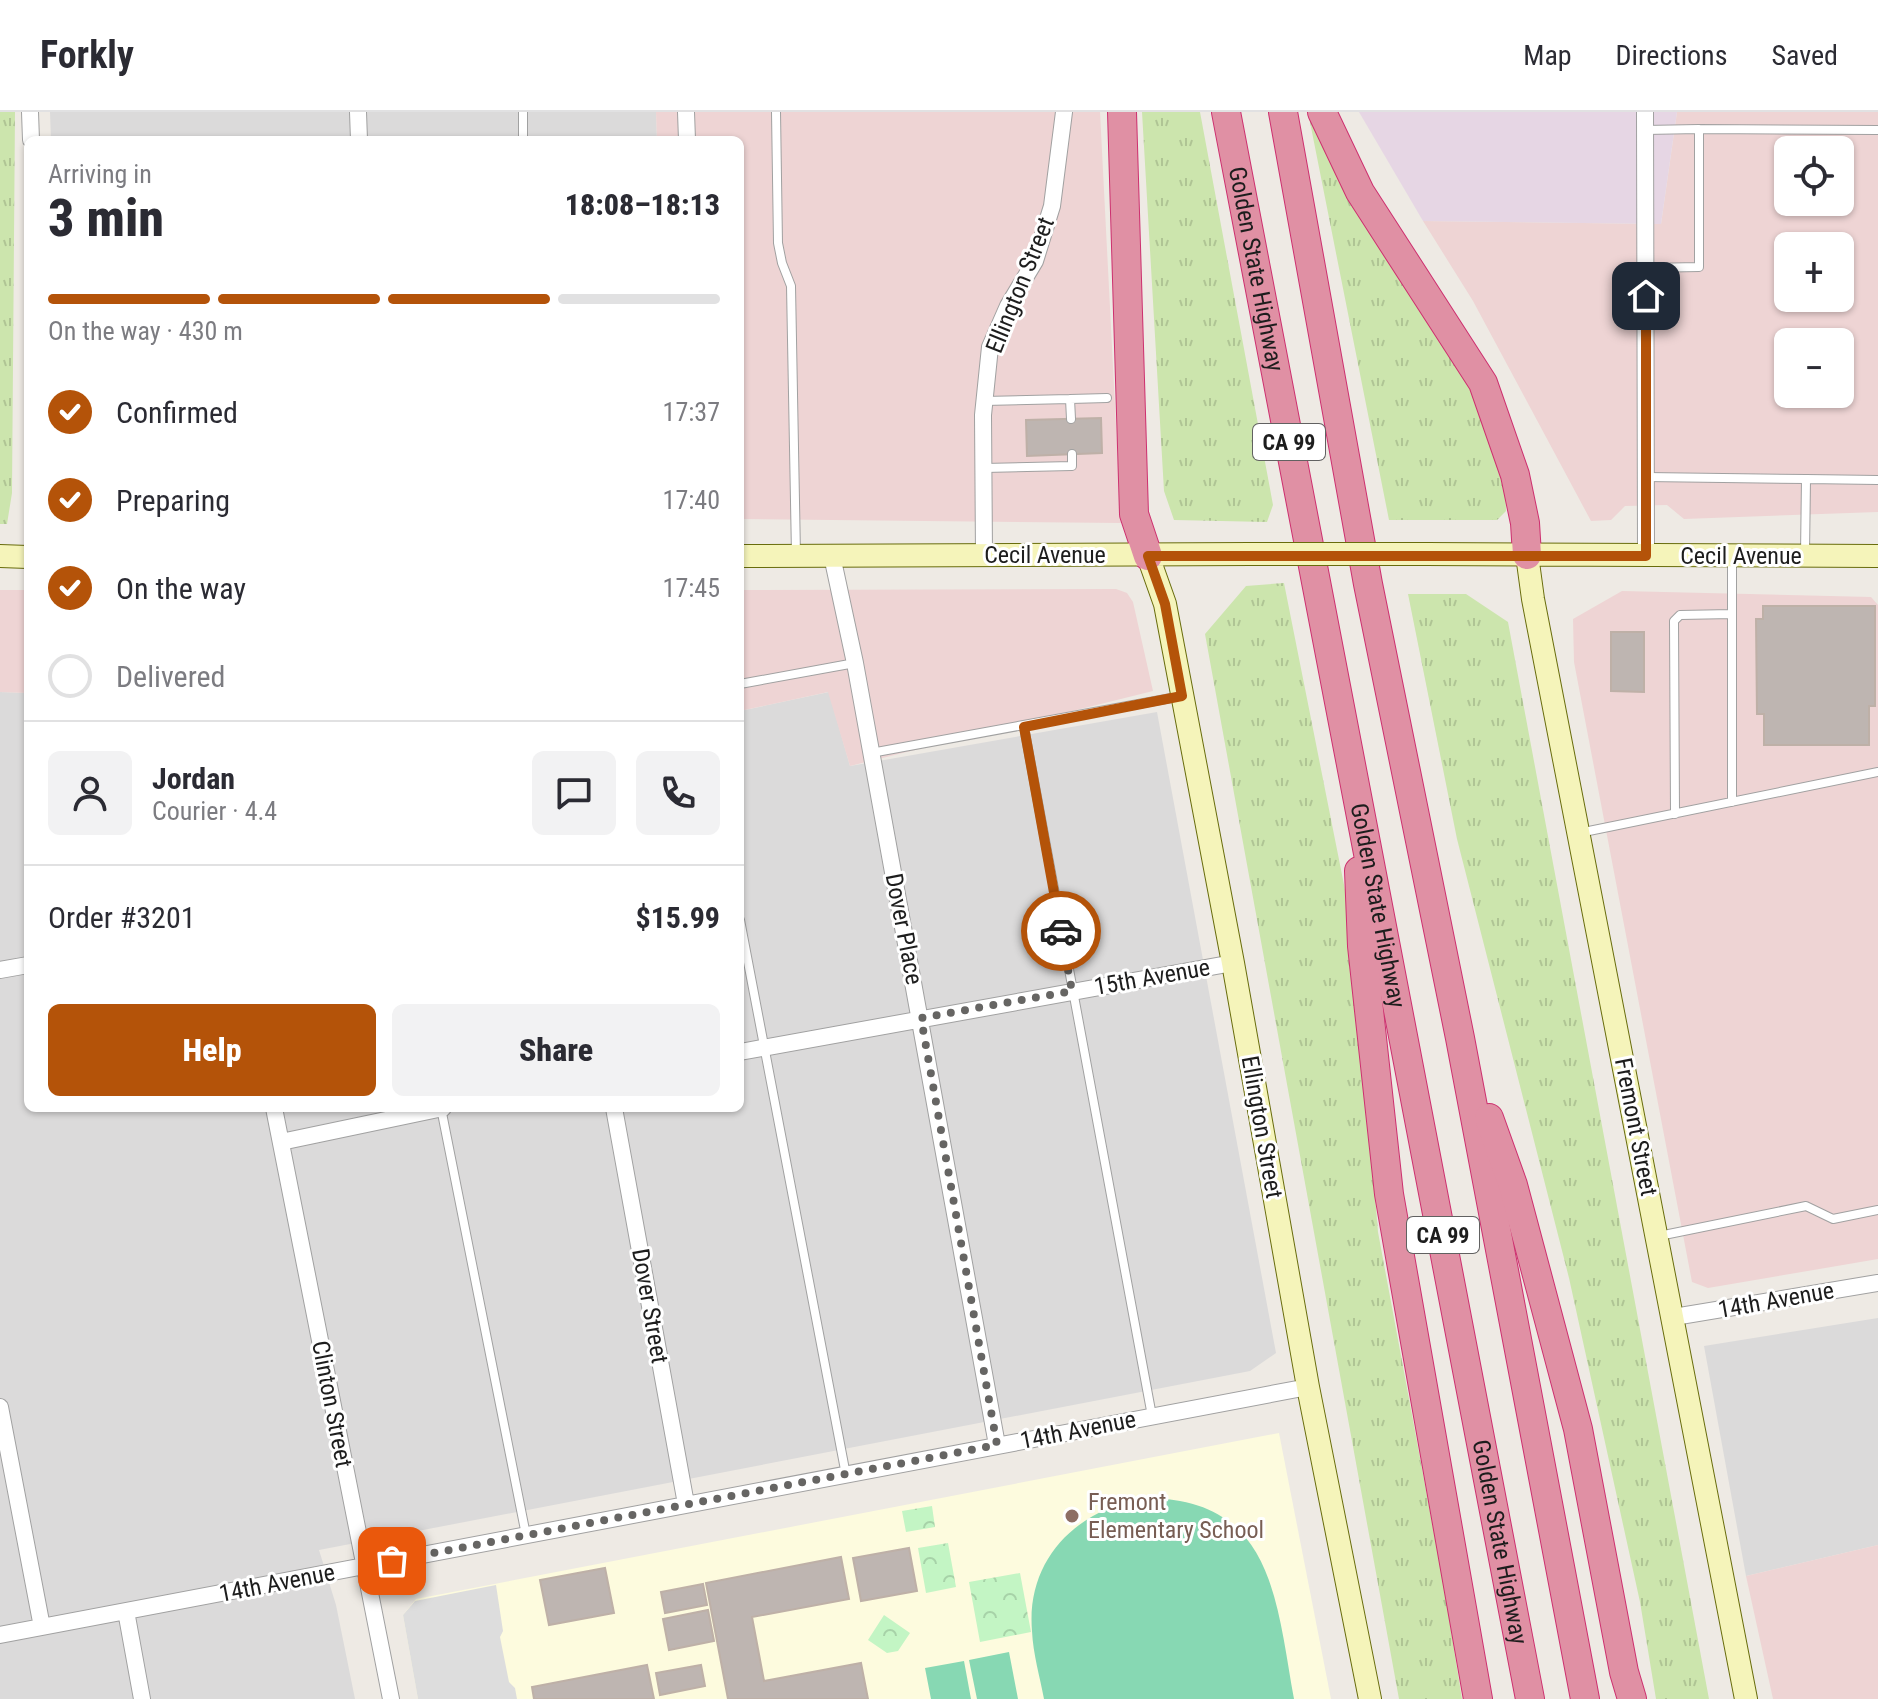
<!DOCTYPE html>
<html lang="en">
<head>
<meta charset="utf-8">
<style>
	:root { --surface:#fff; --page:#f2f2f3; --text:#2b2b33; --muted:#7c7c81; --line:#e1e1e2; --accent:#b45309 }
	body { margin:0; font-family:"Roboto Condensed",sans-serif; background:var(--page); color:var(--text); height:100vh; display:flex; flex-direction:column; font-size:30px; white-space:nowrap }
	* { box-sizing:border-box; margin:0 }
	p { font-size:26px; color:var(--muted) }
	.icon { flex:none; width:44px; height:44px; fill:none; stroke:currentColor; stroke-width:2; stroke-linecap:round; stroke-linejoin:round }
	.map { position:relative; flex:1; overflow:hidden }
	.sheet { position:absolute; left:24px; top:24px; width:720px; height:976px; display:flex; flex-direction:column; background:var(--surface); border-radius:12px; box-shadow:0 2px 6px #0004 }
	.sheet>* { flex:none }
	.tools { position:absolute; left:1774px; top:24px; display:grid; gap:16px }
	.tools a { display:grid; place-items:center; width:80px; height:80px; border-radius:12px; background:var(--surface); box-shadow:0 2px 6px #0004; font-size:40px }
	.pin { position:absolute; display:grid; place-items:center; width:68px; height:68px; color:#fff; margin:-34px; border-radius:16px; box-shadow:0 4px 12px #0006 }
	.courier { position:absolute; display:grid; place-items:center; width:80px; height:80px; margin:-40px; border:6px solid #b45309; border-radius:50%; background:#fff; color:#222; box-shadow:0 2px 10px #0007 }
	.overview em { font-style:normal; font-weight:800 }
	.overview div { display:flex; flex-direction:column-reverse }
	.overview { display:flex; align-items:center; justify-content:space-between; height:136px; padding:0 24px }
	h1 { font-size:52px; font-weight:800; line-height:60px }
	.bar { display:grid; grid-template-columns:repeat(4,1fr); gap:12px 8px; align-content:center; height:96px; padding:0 24px }
	.bar i { height:10px; border-radius:6px; background:var(--line) }
	.bar .on { background:var(--accent) }
	.bar p { grid-column:span 4 }
	.line { display:flex; align-items:center; gap:20px; padding:0 24px; border-top:2px solid var(--line) }
	.line div { flex:1 }
	.round { display:grid; place-items:center; flex:none; width:84px; height:84px; border-radius:12px; background:var(--page) }
	ol { padding:0 24px; list-style:none }
	li { display:flex; align-items:center; gap:24px; height:88px }
	li p { margin-inline-start:auto }
	li .icon { padding:8px; border-radius:50%; background:var(--accent); color:#fff; stroke-width:4 }
	li:last-child { color:var(--muted) }
	li i { width:44px; height:44px; border:4px solid var(--line); border-radius:50% }
	.cta { display:flex; gap:16px; margin-top:auto; padding:16px 24px }
	.cta a { flex:1; height:92px; border-radius:12px; background:var(--accent); color:#fff; font-size:32px; font-weight:800; line-height:92px; text-align:center }
	.cta a+a { background:var(--page); color:var(--text) }
	header { display:flex; align-items:center; gap:48px; box-sizing:border-box; height:112px; padding:0 40px; background:var(--surface); border-bottom:2px solid var(--line) }
	header strong { font-size:38px }
	nav { display:flex; gap:44px; margin-inline-start:auto; font-size:28px }
	.map>svg:first-child { display:block }
	.residential { fill:#dbdada }
	.commercial { fill:#eed4d4; fill-rule:evenodd }
	.industrial { fill:#e6d6e4 }
	.education { fill:#fdfbde }
	.grass { fill:url(#grass-tufts) }
	.park { fill:url(#park-crowns) }
	.pitch { fill:#87d8b3 }
	.parking { fill:#ddd }
	.building { fill:#beb5b1; stroke:#beb0a7; stroke-width:2 }
	.lines { fill:none; stroke-linecap:round; stroke-linejoin:round }
	.service-casing { stroke:#a1a1a1; stroke-width:10 }
	.minor-casing { stroke:#a1a1a1; stroke-width:18 }
	.secondary-casing { stroke:#686c0c; stroke-width:24 }
	.motorway-casing { stroke:#cd306f; stroke-width:30 }
	.service { stroke:#fff; stroke-width:8 }
	.minor { stroke:#fff; stroke-width:16 }
	.secondary { stroke:#f5f4ba; stroke-width:22 }
	.motorway { stroke:#e090a4; stroke-width:28 }
	.secondary-bridge-casing { stroke:#686c0c; stroke-width:24; stroke-linecap:butt }
	.secondary-bridge { stroke:#f5f4ba; stroke-width:22 }
	.done { stroke:#666563; stroke-width:8; stroke-dasharray:0 14.4 }
	.route { stroke:#b45309; stroke-width:10 }
	.education-dot { fill:#8d6e63; stroke:#fff; stroke-width:3 }
	.labels { text-anchor:middle; stroke-width:6; stroke-linejoin:round; paint-order:stroke }
	.shield { fill:#fff; stroke:#616161; stroke-width:2 }
	.shield-label { font-size:22px; font-weight:bold; fill:#1d1d1d }
	.street-label { font-size:24px; fill:#1d1d1d; stroke:#fff }
	.education-label { font-size:24px; fill:#785e54; stroke:#fff; text-anchor:start }
</style>
</head>
<body>
<header>
<strong>Forkly</strong>
<nav><a>Map</a><a>Directions</a><a>Saved</a></nav>
</header>
<div class="map">
<svg width="1878" height="1587" viewBox="0 0 1878 1587">
	<defs>
		<pattern id="grass-tufts" width="24" height="20" patternUnits="userSpaceOnUse" patternTransform="scale(2)"><rect width="24" height="20" fill="#cce5ad"/><path d="M3 7l-1-3M5 7V3M7 7l1-3M15 17l-1-3M17 17v-4M19 17l1-3" fill="none" stroke="#afc494"/></pattern>
		<pattern id="park-crowns" width="20" height="18" patternUnits="userSpaceOnUse" patternTransform="scale(2)"><rect width="20" height="18" fill="#c3f5c4"/><path d="M2 6a3 3 0 1 1 6 0M12 15a3 3 0 1 1 6 0" fill="none" stroke="#a7d2a8"/></pattern>
	</defs>
	<rect width="100%" height="100%" fill="#eeeae4"/>
	<path class="residential" d="M50,0H656L657,28H51Z
		M0,580L28,581V996H740V599L829,580L850,654L1157,600L1276,1241L1250,1259L319,1438L336,1493L355,1587H0Z
		M1878,1206V1433L1746,1464L1704,1234Z"/>
	<path class="commercial" d="M656,0H1100L1121,411L740,407V28H657Z
		M1677,0H1878V400L1684,407L1667,393L1625,394L1611,408L1591,409L1473,189L1423,109L1661,112ZM1788,38H1840V90H1788ZM1788,134H1840V186H1788ZM1788,230H1840V282H1788Z
		M1116,477L1127,481L1133,490L1153,579L850,654L828,580L740,599V478Z
		M0,478H28V581L0,580Z
		M1622,479L1871,485L1878,493V1147L1708,1176L1692,1170L1574,550L1573,507Z
		M1878,1433V1587H1773L1746,1464Z"/>
	<path class="industrial" d="M1359,0H1677L1661,112L1423,109Z"/>
	<path class="education" d="M1279,1321L1331,1587H418L403,1503L416,1487Z"/>
	<path class="grass" d="M0,0H15L12,381L7,412H0Z
		M1142,0H1200L1273,393L1267,410L1174,408L1164,379Z
		M1308,0H1311L1474,276L1505,365L1506,399L1497,408H1389Z
		M1284,471L1353,818L1378,1120L1444,1475L1462,1587H1399L1205,522L1246,474Z
		M1408,482H1466L1508,510L1709,1587H1656L1640,1490L1569,1166L1457,727Z"/>
	<path class="park" d="M932,1394L935,1415L906,1420L902,1399Z
		M948,1431L956,1475L926,1481L918,1436Z
		M1020,1461L1031,1520L980,1530L969,1470Z
		M884,1503L910,1521L898,1539L887,1541L868,1528Z"/>
	<path class="pitch" d="M1145,1386C1274,1386 1276,1489 1294,1587H1044C1040,1565 1033,1542 1032,1519C1026,1447 1077,1397 1145,1386Z
		M1009,1540L1018,1587H977L969,1548Z
		M964,1549L971,1587H931L925,1556Z"/>
	<path class="parking" d="M496,1473L503,1519L500,1525L509,1570L515,1576L517,1587H418L403,1503L415,1489Z"/>
	<path class="building" d="M1101,306L1102,341L1027,344L1026,308Z
		M1763,494H1875V594H1869V633H1764V602H1757L1756,507H1763Z
		M1611,520H1644V580L1611,579Z
		M909,1436L917,1479L861,1489L853,1446Z
		M841,1445L849,1487L752,1505L764,1569L861,1551L868,1587H728L706,1471Z
		M605,1456L614,1501L549,1513L540,1468Z
		M703,1472L707,1493L665,1501L661,1480Z
		M708,1498L714,1529L669,1538L663,1507Z
		M647,1553L654,1587H534L532,1575Z
		M701,1553L705,1574L660,1583L656,1561Z"/>
	<g class="lines">
		<g class="service-casing">
			<path id="service" d="M523,0V28
				M776,0L778,131L782,151L791,174L796,443
				M1699,17L1878,18
				M1645,18L1699,17V155L1645,156
				M1070,287L1107,286
				M984,289L1070,287L1071,307
				M984,356L1072,354V342
				M1646,365L1806,367
				M1805,442L1806,367L1878,368
				M740,572L855,551
				M1024,615L1152,1304
				M871,641L1182,584
				M1732,690V444
				M1675,702L1674,509L1680,503L1732,502
				M1579,721L1878,660
				M740,808L846,1363
				M441,996L526,1423
				M1659,1124L1806,1094L1833,1107L1878,1098"/>
		</g>
		<g class="minor-casing">
			<path id="minor" d="M30,0L31,28
				M358,0L359,28
				M686,0L687,28
				M1645,0L1646,444
				M984,443L983,303L990,235L1008,194L1035,149L1052,94L1064,0
				M832,444L855,551L997,1333
				M0,858L28,853
				M740,940L1233,851
				M274,996L391,1587
				M614,996L686,1392
				M281,1030L443,996
				M1674,1205L1878,1171
				M0,1295L42,1515
				M126,1499L142,1587
				M0,1523L1308,1275"/>
		</g>
		<g class="secondary-casing">
			<path id="secondary" d="M1426,442L1878,444
				M1527,443L1533,487L1746,1587
				M0,444L28,445
				M740,444L1251,442
				M1148,444L1165,492L1233,851L1308,1275L1370,1587"/>
		</g>
		<g class="motorway-casing">
			<g id="motorway">
				<path d="M1122,0L1134,402L1148,444"/>
				<path id="s1" d="M1226,0L1530,1587"/>
				<path d="M1283,0L1368,472L1460,926L1585,1587"/>
				<path d="M1322,0L1360,80L1483,271L1515,363L1525,411L1527,443"/>
				<path d="M1359,759L1362,834L1389,1082L1478,1587"/>
				<path d="M1489,1006L1513,1073L1578,1317L1624,1560L1632,1587"/>
			</g>
		</g>
		<use href="#service" class="service"/>
		<use href="#minor" class="minor"/>
		<use href="#secondary" class="secondary"/>
		<use href="#motorway" class="motorway"/>
		<g class="secondary-bridge-casing">
			<path id="secondary-bridge" d="M1251,442H1426"/>
		</g>
		<use href="#secondary-bridge" class="secondary-bridge"/>
	</g>
	<g class="lines">
		<path class="done" d="M392,1449L997,1333L921,906L1072,879L1061,819"/>
		<path class="route" d="M1061,819L1024,615L1182,584L1165,492L1148,444H1646V184"/>
	</g>
	<circle class="education-dot" cx="1072" cy="1404" r="8"/>
	<g class="labels">
		<g class="shield">
			<rect x="1253" y="312" width="72" height="36" rx="6"/>
			<rect x="1407" y="1105" width="72" height="36" rx="6"/>
		</g>
		<g class="shield-label">
			<text x="1289" y="338">CA 99</text>
			<text x="1443" y="1131">CA 99</text>
		</g>
		<g class="street-label">
			<text dy="8" stroke="none"><textPath href="#s1" startOffset="160">Golden State Highway</textPath></text>
			<text transform="translate(1020 173) rotate(-68)" y="8">Ellington Street</text>
			<text x="1045" y="451">Cecil Avenue</text>
			<text x="1741" y="452">Cecil Avenue</text>
			<text dy="8" stroke="none"><textPath href="#s1" startOffset="808">Golden State Highway</textPath></text>
			<text transform="translate(904 817) rotate(79)" y="8">Dover Place</text>
			<text transform="translate(1152 865) rotate(-10)" y="8">15th Avenue</text>
			<text transform="translate(1262 1015) rotate(80)" y="8">Ellington Street</text>
			<text transform="translate(1636 1015) rotate(79)" y="8">Fremont Street</text>
			<text transform="translate(1776 1188) rotate(-10)" y="8">14th Avenue</text>
			<text transform="translate(650 1194) rotate(80)" y="8">Dover Street</text>
			<text transform="translate(332 1292) rotate(79)" y="8">Clinton Street</text>
			<text transform="translate(1078 1318) rotate(-11)" y="8">14th Avenue</text>
			<text dy="8" stroke="none"><textPath href="#s1" startOffset="1456">Golden State Highway</textPath></text>
			<text transform="translate(277 1471) rotate(-11)" y="8">14th Avenue</text>
		</g>
		<g class="education-label">
			<text x="1088" y="1398">Fremont<tspan x="1088" dy="28">Elementary School</tspan></text>
		</g>
	</g>
</svg>
<div class="tools">
<a><svg class="icon" aria-label="locate" viewBox="0 0 24 24"><circle cx="12" cy="12" r="6"/><path d="M12 2v4M12 18v4M2 12h4M18 12h4"/></svg></a>
<a>+</a>
<a>−</a>
</div>
<div class="pin" style="left:392px;top:1449px;background:#ea580c"><svg class="icon" aria-label="bag" viewBox="0 0 24 24"><path d="M5 8h14l-1 12H6zM9 8a3 3 0 0 1 6 0"/></svg></div>
<div class="pin" style="left:1646px;top:184px;background:#1f2937"><svg class="icon" aria-label="home" viewBox="0 0 24 24"><path d="M3 11l9-7 9 7M6 9v11h12V9"/></svg></div>
<div class="courier" style="left:1061px;top:819px"><svg class="icon" aria-label="car" viewBox="0 0 24 24"><path d="M5 17H2v-5l4-1 3-4h7l3 4 3 1v5h-3M9 17h6M6 11h13"/><circle cx="7" cy="17" r="2"/><circle cx="17" cy="17" r="2"/></svg></div>
<section class="sheet">
<div class="overview"><div><h1>3 min</h1><p>Arriving in</p></div><em>18:08–18:13</em></div>
<div class="bar"><i class="on"></i><i class="on"></i><i class="on"></i><i></i><p>On the way · 430 m</p></div>
<ol>
<li><svg class="icon" aria-label="check" viewBox="0 0 24 24"><path d="M5 12l5 5 9-10"/></svg>Confirmed<p>17:37</p></li>
<li><svg class="icon" aria-label="check" viewBox="0 0 24 24"><path d="M5 12l5 5 9-10"/></svg>Preparing<p>17:40</p></li>
<li><svg class="icon" aria-label="check" viewBox="0 0 24 24"><path d="M5 12l5 5 9-10"/></svg>On the way<p>17:45</p></li>
<li><i></i>Delivered</li>
</ol>
<div class="line" style="height:144px"><a class="round"><svg class="icon" aria-label="person" viewBox="0 0 24 24"><circle cx="12" cy="8" r="4"/><path d="M4 21q1-7 8-7t8 7"/></svg></a><div><b>Jordan</b><p>Courier · 4.4</p></div><a class="round"><svg class="icon" aria-label="chat" viewBox="0 0 24 24"><path d="M4 5h16v11H9l-5 4z"/></svg></a><a class="round"><svg class="icon" aria-label="phone" viewBox="0 0 24 24"><path d="M5 4h4l2 5-3 2q2 4 5 5l2-3 5 2v4C11 20 4 13 5 4z"/></svg></a></div>
<div class="line" style="height:104px"><div>Order #3201</div><b>$15.99</b></div>
<div class="cta"><a>Help</a><a>Share</a></div>
</section>
</div>
</body>
</html>
